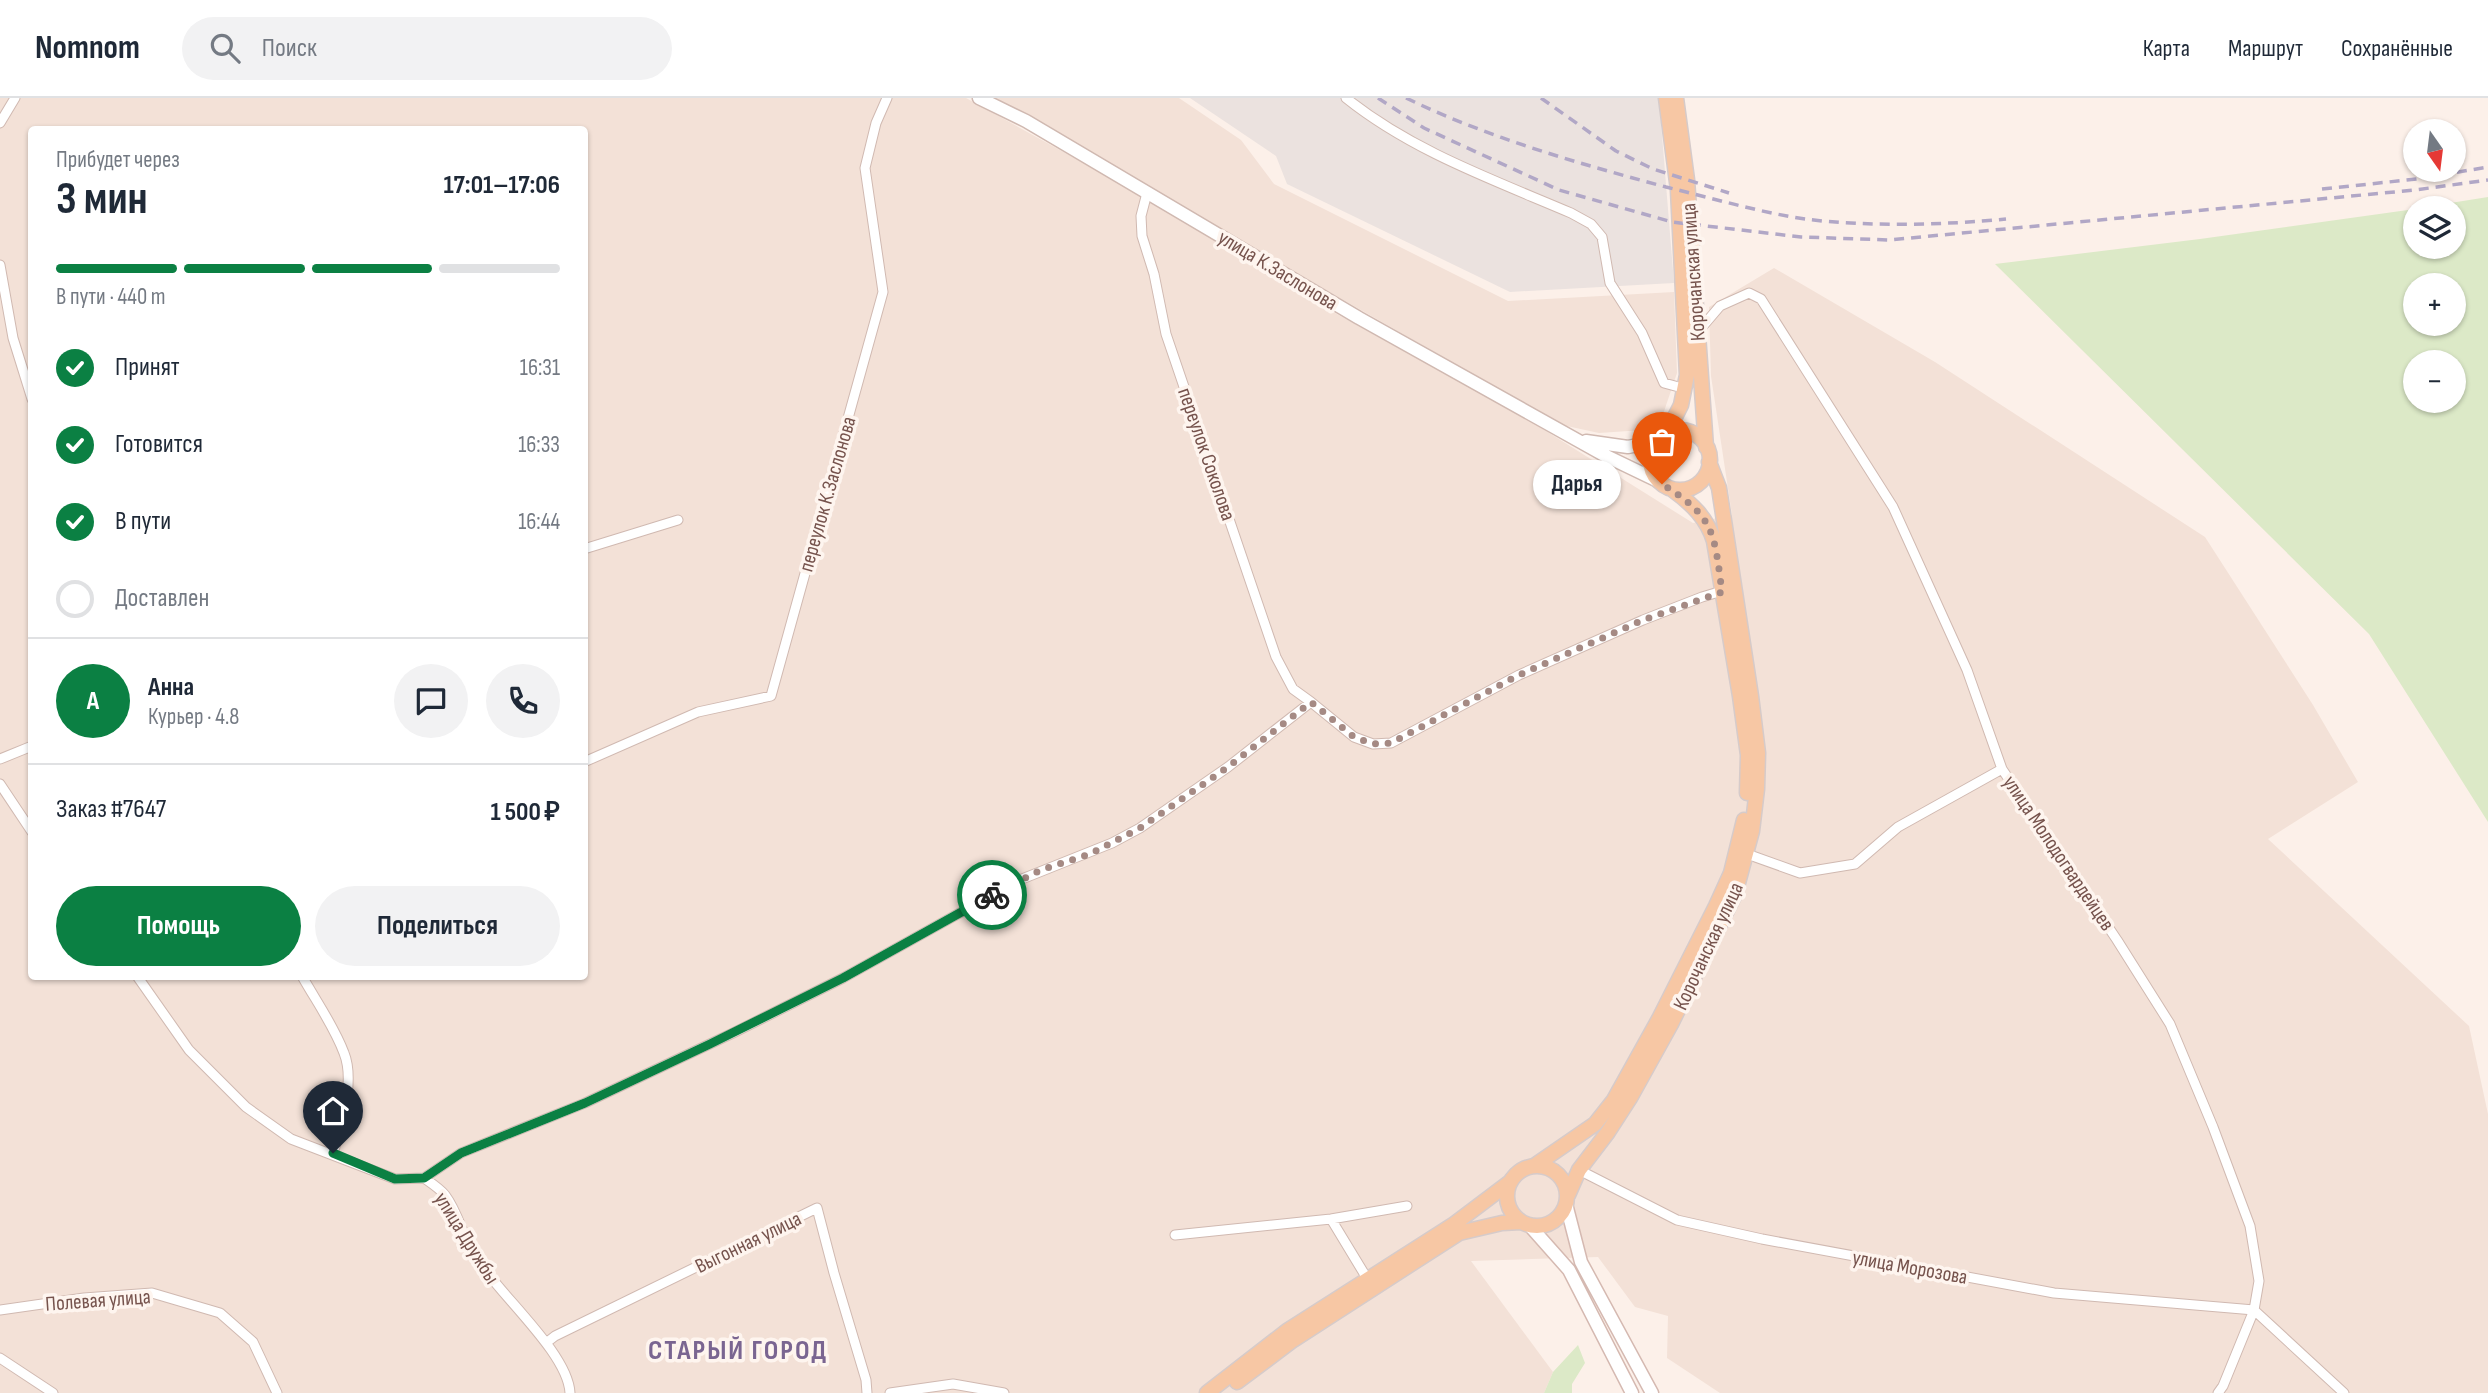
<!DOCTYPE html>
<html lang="ru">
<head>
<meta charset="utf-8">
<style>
	:root { --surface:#fff; --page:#f2f2f3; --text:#1f2937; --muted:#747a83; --line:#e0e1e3; --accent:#0b8043 }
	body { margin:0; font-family:"Sofia Sans Condensed",sans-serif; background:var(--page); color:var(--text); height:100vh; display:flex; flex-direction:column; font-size:26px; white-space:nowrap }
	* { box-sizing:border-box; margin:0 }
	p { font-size:23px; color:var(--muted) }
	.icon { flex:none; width:38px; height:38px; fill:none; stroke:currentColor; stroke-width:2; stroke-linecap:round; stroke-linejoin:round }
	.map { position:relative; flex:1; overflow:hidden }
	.side { position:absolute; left:28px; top:28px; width:560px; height:854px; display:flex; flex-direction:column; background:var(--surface); border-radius:7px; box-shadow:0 2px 5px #0004 }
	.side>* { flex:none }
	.needle { width:46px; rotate:166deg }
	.buttons { position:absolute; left:2403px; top:21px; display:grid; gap:14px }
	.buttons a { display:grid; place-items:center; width:63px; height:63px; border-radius:50%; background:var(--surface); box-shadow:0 2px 5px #0004; font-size:35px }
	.pin { position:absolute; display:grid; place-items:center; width:60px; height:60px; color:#fff; margin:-72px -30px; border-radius:50% 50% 50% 0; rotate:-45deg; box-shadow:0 0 7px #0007 }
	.pin .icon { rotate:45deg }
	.courier { position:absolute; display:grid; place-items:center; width:70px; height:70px; margin:-35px; border:5px solid #0b8043; border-radius:50%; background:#fff; color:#222; box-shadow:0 2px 9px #0007 }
	.bubble { position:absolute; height:49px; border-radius:24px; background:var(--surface); box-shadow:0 2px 5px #0004; font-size:23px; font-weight:700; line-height:49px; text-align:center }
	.summary em { font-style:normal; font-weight:700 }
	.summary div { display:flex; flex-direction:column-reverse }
	.summary { display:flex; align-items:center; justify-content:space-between; height:119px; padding:0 28px }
	h1 { font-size:46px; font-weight:700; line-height:52px }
	.bar { display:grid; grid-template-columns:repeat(4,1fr); gap:10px 7px; align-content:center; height:84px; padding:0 28px }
	.bar i { height:9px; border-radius:5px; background:var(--line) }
	.bar .current { background:var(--accent) }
	.bar p { grid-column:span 4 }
	.line { display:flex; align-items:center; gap:18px; padding:0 28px; border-top:2px solid var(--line) }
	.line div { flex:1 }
	.round { display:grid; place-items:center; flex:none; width:74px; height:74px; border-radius:37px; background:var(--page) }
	ol { padding:0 28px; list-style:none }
	li { display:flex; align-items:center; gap:21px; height:77px }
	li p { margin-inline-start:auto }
	li .icon { padding:7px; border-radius:50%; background:var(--accent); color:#fff; stroke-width:4 }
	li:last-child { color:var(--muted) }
	li i { width:38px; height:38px; border:4px solid var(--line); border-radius:50% }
	.cta { display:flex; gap:14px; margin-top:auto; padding:14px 28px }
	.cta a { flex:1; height:80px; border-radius:42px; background:var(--accent); color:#fff; font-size:28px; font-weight:700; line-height:80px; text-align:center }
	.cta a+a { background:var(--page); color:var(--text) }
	header { display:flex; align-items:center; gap:42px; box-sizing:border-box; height:98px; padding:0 35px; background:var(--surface); border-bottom:2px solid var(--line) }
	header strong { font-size:33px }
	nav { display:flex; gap:38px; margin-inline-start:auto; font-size:24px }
	.search { width:490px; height:63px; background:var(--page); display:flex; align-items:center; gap:18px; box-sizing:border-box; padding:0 24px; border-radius:38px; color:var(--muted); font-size:26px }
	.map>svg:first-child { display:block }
	.residential { fill:#f3e1d7; fill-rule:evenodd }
	.industrial { fill:#ebe2df }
	.green { fill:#dce9c7; fill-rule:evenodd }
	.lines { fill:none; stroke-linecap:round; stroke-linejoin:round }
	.minor-casing { stroke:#d0b9b1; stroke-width:11 }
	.tertiary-casing { stroke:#d0b9b1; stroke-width:15 }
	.secondary-casing { stroke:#d5b9b1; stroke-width:15 }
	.primary-casing { stroke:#d6cbca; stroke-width:17 }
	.minor { stroke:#fff; stroke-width:9 }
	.tertiary { stroke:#fff; stroke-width:12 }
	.secondary { stroke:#fff; stroke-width:12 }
	.primary { stroke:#f7c7a4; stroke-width:14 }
	.rail { stroke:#b1a7c6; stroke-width:3.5; stroke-dasharray:10 7; stroke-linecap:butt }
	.done { stroke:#a58a84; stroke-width:7; stroke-dasharray:0 12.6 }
	.route { stroke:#0b8043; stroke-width:9 }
	.labels { text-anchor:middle; stroke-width:7; stroke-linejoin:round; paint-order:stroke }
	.street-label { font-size:21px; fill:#76534d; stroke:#fef5ef }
	.district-label { font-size:28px; font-weight:bold; letter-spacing:2px; fill:#7a6591; stroke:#fef5ef }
</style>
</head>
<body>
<header>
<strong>Nomnom</strong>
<div class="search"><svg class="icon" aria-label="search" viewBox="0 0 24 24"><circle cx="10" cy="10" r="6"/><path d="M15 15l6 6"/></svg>Поиск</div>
<nav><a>Карта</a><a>Маршрут</a><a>Сохранённые</a></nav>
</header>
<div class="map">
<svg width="2488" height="1295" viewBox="0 0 2488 1295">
	<rect width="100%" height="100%" fill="#fcf0e9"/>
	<path class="residential" d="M0,0H966L1170,113L1326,210L1530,323L1693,425L1732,417L1711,278L1709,209L1774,170L1935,264L2205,439L2313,607L2358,684L2268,741L2469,928L2488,1016V1295H1720L1667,1260L1668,1218L1635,1209L1598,1159L1471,1163L1553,1274L1544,1295H0ZM32,32H584V878H32Z
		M990,0H1179L1241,42L1274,86L1508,203L1674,194L1677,275L1658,331L1599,335L1562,327Z"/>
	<path class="industrial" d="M1190,0H1659L1674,185L1510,194L1287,86L1276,58Z"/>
	<path class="green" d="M2488,99V724L2369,536L1995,166L2200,141L2415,111V149H2454V110H2419ZM2454,187V226H2415V187ZM2415,264H2454V303H2415Z
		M1578,1247L1585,1265L1572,1286V1295H1544L1553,1274Z"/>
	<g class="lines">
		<g class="minor-casing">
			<path id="minor" d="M1346,0C1412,53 1494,82 1571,115L1591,126L1602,139L1610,185L1642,235L1664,285L1686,291
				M0,25L15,0
				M1147,95L1141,118L1142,138L1154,176L1166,236L1276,559L1293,591L1311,604
				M0,167L13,240L32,301
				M1697,235L1720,208L1749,195L1761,201L1893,409L1967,572L2002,671L2117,842L2170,926L2213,1029L2250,1128L2259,1183L2254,1212L2344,1295
				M584,451L678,422
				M0,661L32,648
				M584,664L698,614L771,598L883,194L865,70L876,25L887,0
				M0,686L32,734
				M1747,756L1800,775L1855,766L1898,729L2002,671
				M137,878L189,952L246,1009L291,1041L395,1081L424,1080C431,1085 439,1090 445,1097C458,1114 462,1136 473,1155C496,1194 568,1254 570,1295
				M302,878C316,903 334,928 344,955C355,982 342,1028 333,1055
				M1579,1072L1677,1122L1762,1141L2054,1195L2254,1212L2223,1288L2218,1295
				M424,1080L461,1055L585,1005L733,935L843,880L1017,783L1112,745L1140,730L1228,669L1311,604L1354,639L1373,646L1391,645L1519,577L1643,522L1702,499L1722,493
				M1331,1121L1368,1182
				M1175,1137L1331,1121L1407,1108
				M0,1212L84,1200L152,1195L220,1215L253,1244L277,1295
				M546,1245L555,1238L817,1110L834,1175L866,1282L867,1295
				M0,1260L53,1295
				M890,1295L953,1286L1004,1295"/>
		</g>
		<g class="tertiary-casing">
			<path id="tertiary" d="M979,0L1026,23L1359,220L1604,357L1658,383
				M1586,343L1628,349L1657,343"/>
		</g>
		<g class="secondary-casing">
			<path id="secondary" d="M1566,1106L1581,1164L1652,1295
				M1530,1128L1569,1172L1632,1295"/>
		</g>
		<g class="primary-casing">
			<path id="primary" d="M1666,0L1678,92L1687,277L1681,307L1667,335
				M1676,0L1687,82L1706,349
				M1650 362a30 30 0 1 1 60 0a30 30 0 1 1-60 0Z
				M1673,392C1692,406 1707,420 1714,443L1740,598L1748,657L1747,695
				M1507 1098a30 30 0 1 1 60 0a30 30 0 1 1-60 0Z
				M1534,1068L1595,1026L1614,1002L1659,921L1716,808L1731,775L1744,722
				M1568,1097L1579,1072L1608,1034L1630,1000L1671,926L1735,796L1752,733L1757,691L1758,655L1751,598L1719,390L1709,364
				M1237,1284L1293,1242L1459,1135L1502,1125L1521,1124
				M1207,1295L1287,1233L1453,1127L1510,1084"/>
		</g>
		<use href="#minor" class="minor"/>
		<use href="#tertiary" class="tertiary"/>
		<use href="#secondary" class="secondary"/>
		<use href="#primary" class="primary"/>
		<path class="rail" d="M1378,0L1424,30L1559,92L1672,124L1801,139L1889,142L2415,92L2488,82
			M1406,0C1489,40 1577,65 1666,89C1712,100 1758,114 1805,121C1866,129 1945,127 2006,121
			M1541,0L1616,53L1653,71L1729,95
			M2322,91L2417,81L2488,69"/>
	</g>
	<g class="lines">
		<path class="done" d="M992,797L1041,772L1090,756L1140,730L1228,669L1311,604L1354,639L1373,646L1391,645L1519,577L1643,522L1722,494C1714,434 1715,419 1662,386"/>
		<path class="route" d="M333,1055L395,1081L424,1080L461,1055L585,1005L710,946L843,880L992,797"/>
	</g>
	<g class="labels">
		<g class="street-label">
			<text transform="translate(1278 172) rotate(31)" y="7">улица К.Заслонова</text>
			<text transform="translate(1693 174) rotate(-94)" y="7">Корочанская улица</text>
			<text transform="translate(1207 356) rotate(71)" y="7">переулок Соколова</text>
			<text transform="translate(827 396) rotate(-74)" y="7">переулок К.Заслонова</text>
			<text transform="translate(2059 755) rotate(56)" y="7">улица Молодогвардейцев</text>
			<text transform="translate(1708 848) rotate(-65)" y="7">Корочанская улица</text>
			<text transform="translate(467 1140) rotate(58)" y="7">улица Дружбы</text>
			<text transform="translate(748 1144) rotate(-26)" y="7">Выгонная улица</text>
			<text transform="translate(1910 1169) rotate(10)" y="7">улица Морозова</text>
			<text transform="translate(98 1202) rotate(-4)" y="7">Полевая улица</text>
		</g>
		<g class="district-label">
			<text x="738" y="1261">СТАРЫЙ ГОРОД</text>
		</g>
	</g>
</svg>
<div class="buttons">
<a><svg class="needle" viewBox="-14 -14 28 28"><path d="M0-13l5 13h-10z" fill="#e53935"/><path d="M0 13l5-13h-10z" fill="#747a83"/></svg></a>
<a><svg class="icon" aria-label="layers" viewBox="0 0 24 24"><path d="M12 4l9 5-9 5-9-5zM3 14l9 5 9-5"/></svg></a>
<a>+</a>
<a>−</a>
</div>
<div class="pin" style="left:1662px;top:386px;background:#ea580c"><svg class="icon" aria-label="bag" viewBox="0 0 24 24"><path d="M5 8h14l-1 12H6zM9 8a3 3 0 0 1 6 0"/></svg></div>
<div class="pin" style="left:333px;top:1055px;background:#1f2937"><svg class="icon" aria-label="home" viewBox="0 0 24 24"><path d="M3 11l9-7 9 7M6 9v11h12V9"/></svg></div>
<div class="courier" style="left:992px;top:797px"><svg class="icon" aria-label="bike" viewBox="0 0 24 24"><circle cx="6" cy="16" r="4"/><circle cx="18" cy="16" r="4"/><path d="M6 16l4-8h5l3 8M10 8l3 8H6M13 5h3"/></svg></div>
<div class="bubble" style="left:1533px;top:362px;width:88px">Дарья</div>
<section class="side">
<div class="summary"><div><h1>3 мин</h1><p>Прибудет через</p></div><em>17:01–17:06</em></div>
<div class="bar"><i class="current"></i><i class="current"></i><i class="current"></i><i></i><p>В пути · 440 m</p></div>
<ol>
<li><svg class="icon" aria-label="check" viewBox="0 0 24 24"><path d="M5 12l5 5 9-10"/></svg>Принят<p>16:31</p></li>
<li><svg class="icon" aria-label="check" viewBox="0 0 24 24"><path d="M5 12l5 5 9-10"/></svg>Готовится<p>16:33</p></li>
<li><svg class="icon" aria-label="check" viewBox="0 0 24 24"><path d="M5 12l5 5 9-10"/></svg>В пути<p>16:44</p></li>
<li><i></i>Доставлен</li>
</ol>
<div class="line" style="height:126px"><b class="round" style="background:var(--accent);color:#fff">А</b><div><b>Анна</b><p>Курьер · 4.8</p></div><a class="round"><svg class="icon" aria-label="chat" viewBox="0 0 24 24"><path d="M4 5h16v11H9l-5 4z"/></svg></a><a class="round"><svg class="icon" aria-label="phone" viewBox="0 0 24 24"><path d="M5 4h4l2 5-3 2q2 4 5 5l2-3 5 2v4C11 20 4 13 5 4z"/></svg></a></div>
<div class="line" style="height:91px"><div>Заказ #7647</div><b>1 500 ₽</b></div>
<div class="cta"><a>Помощь</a><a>Поделиться</a></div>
</section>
</div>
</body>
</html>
